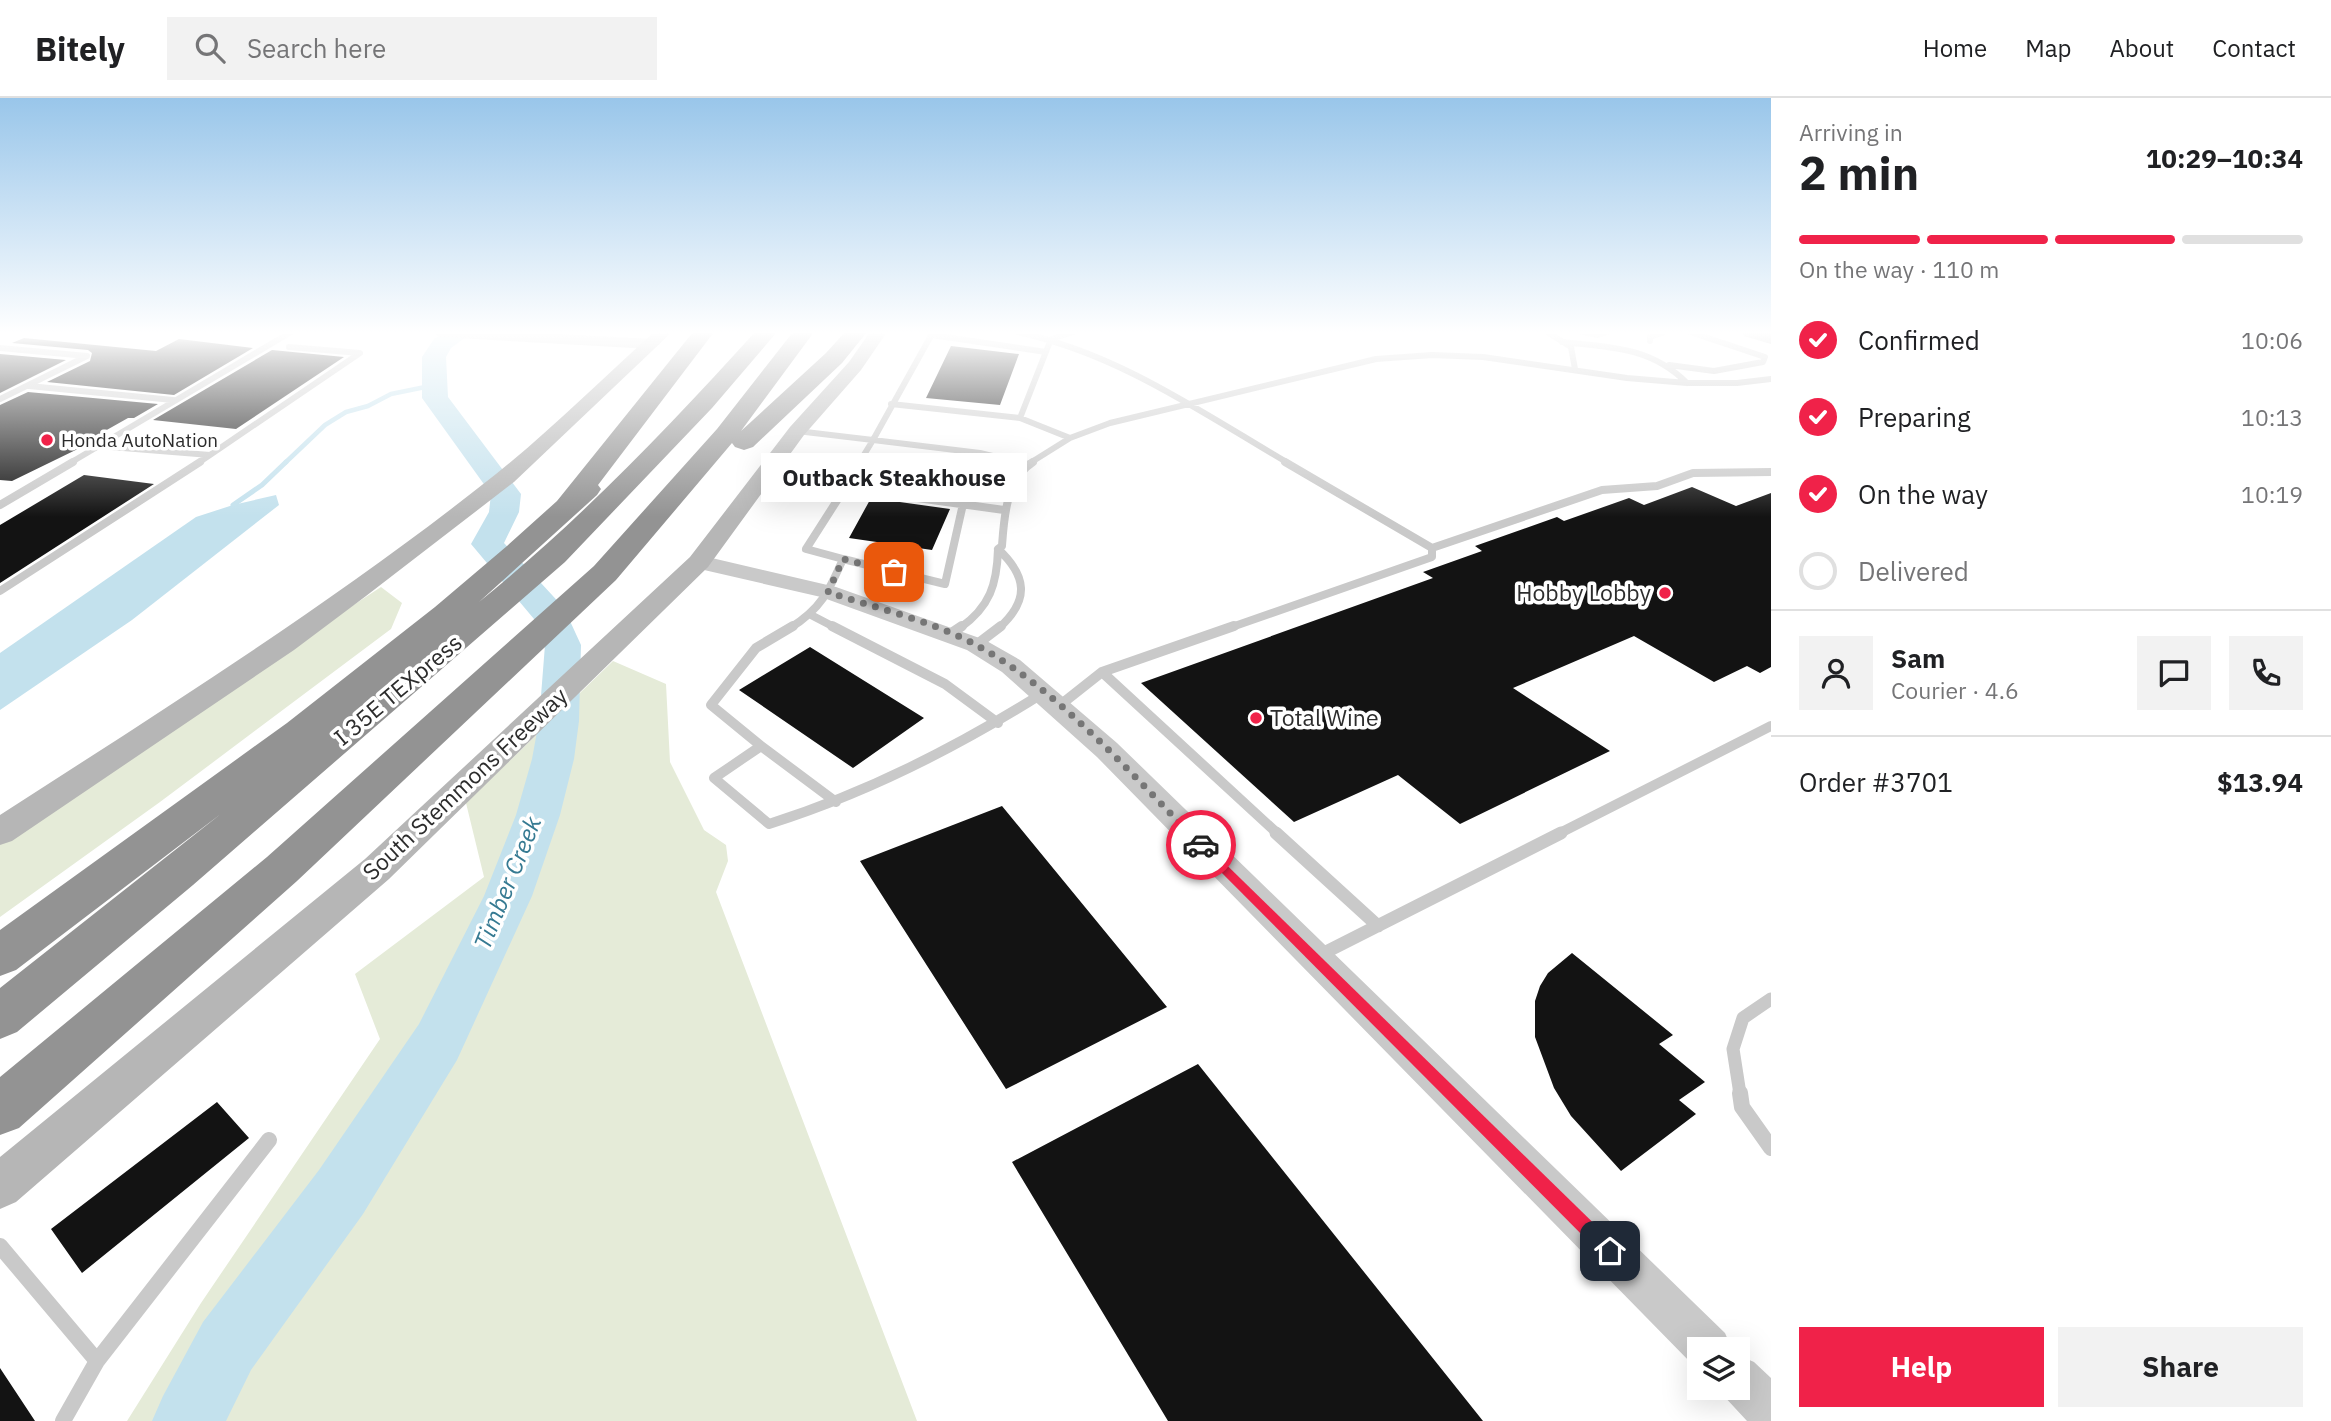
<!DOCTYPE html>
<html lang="en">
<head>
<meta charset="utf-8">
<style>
	:root { --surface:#fff; --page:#f2f2f2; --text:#202124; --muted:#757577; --line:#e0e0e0; --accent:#f02249 }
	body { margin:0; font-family:"IBM Plex Sans",sans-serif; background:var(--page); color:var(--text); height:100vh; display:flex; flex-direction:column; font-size:26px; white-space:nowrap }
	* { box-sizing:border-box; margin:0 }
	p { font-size:23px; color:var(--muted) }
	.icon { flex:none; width:38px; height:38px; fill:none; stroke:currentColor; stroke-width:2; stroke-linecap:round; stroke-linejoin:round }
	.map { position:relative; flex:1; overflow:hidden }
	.sheet { display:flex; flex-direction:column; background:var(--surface); width:560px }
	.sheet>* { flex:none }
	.fabs { position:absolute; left:1687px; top:1239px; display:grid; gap:14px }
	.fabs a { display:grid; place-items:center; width:63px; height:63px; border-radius:0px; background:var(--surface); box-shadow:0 7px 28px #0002; font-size:35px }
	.pin { position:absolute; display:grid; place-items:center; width:60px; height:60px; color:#fff; margin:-30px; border-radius:14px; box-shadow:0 4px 10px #0006 }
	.courier { position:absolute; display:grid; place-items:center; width:70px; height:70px; margin:-35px; border:5px solid #f02249; border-radius:50%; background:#fff; color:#222; box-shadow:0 2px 9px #0007 }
	.bubble { position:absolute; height:49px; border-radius:0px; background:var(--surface); box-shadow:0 7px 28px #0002; font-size:23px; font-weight:700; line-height:49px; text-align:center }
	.summary em { font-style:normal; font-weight:700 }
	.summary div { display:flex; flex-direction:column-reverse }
	.summary { display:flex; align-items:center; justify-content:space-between; height:119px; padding:0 28px }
	h1 { font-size:46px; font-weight:700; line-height:52px }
	.bar { display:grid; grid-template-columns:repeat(4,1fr); gap:10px 7px; align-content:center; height:84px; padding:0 28px }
	.bar i { height:9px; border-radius:5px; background:var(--line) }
	.bar .selected { background:var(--accent) }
	.bar p { grid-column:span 4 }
	.line { display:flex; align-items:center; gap:18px; padding:0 28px; border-top:2px solid var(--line) }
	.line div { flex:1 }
	.round { display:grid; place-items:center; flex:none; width:74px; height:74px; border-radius:0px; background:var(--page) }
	ol { padding:0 28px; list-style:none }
	li { display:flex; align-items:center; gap:21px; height:77px }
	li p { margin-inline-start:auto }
	li .icon { padding:7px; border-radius:50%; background:var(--accent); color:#fff; stroke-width:4 }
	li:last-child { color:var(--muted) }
	li i { width:38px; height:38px; border:4px solid var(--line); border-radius:50% }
	.action { display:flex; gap:14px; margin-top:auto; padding:14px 28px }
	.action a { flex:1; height:80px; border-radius:0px; background:var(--accent); color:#fff; font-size:28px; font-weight:700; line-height:80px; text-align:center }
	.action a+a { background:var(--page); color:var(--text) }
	header { display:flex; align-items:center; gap:42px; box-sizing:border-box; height:98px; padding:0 35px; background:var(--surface); border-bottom:2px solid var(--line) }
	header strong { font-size:33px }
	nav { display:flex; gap:38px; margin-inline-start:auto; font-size:24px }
	.search { width:490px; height:63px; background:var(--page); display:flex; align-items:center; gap:18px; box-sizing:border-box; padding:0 24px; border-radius:0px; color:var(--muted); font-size:26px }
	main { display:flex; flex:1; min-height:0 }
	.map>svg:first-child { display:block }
	.green { fill:#e5ebd8 }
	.water { fill:#c3e1ed }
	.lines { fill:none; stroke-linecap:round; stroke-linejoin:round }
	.stream-far1 { stroke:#c3e1ed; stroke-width:4.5 }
	.stream { stroke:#c3e1ed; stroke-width:5 }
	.river { fill:#c3e1ed; fill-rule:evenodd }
	.building { fill:#131313 }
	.service-far4 { stroke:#c9c9c9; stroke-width:6 }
	.service-far3 { stroke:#c9c9c9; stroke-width:8 }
	.service-far2 { stroke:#c9c9c9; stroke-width:10 }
	.service-far1 { stroke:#c9c9c9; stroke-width:13 }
	.service { stroke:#c9c9c9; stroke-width:16 }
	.tertiary { fill:#c9c9c9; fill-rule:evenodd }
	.secondary { fill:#b6b6b6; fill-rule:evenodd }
	.primary { fill:#a4a4a4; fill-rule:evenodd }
	.motorway { fill:#939393; fill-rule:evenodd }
	.route { fill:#f02249 }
	.done { stroke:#767676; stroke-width:7; stroke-dasharray:0 12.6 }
	.poi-dot { fill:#f02249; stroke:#fff; stroke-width:2.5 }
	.labels { text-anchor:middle; stroke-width:7; stroke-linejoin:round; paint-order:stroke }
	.far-poi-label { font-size:19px; fill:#2c2c2c; stroke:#fff; text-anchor:start }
	.poi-label { font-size:23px; fill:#2c2c2c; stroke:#fff; text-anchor:end }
	.street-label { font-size:23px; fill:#2c2c2c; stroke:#fff }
	.water-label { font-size:24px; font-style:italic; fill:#367a92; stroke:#fff }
</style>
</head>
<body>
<header>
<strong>Bitely</strong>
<div class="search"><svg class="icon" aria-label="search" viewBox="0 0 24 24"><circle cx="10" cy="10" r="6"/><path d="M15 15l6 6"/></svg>Search here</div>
<nav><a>Home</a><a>Map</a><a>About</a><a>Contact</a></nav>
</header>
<main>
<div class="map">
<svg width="1771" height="1323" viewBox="0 0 1771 1323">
	<rect width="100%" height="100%" fill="#fff"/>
	<path class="green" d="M381,489L402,505L391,531L160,704L0,819V739Z
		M613,563L666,586L670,664L704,732L726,747L728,763L716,794L917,1323H127L201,1205L380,941L355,876L484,779L466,705Z"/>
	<path class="water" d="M276,397L279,407L132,522L0,612V555L196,419L233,407Z"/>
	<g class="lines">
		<path class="stream-far1" d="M285,365L325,327L346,314L368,308L391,296L435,287"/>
		<path class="stream" d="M233,407L262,387L286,364"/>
		<path class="river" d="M445,234H473L451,250L446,259L448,299L521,396L519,414L504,445L564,510L581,547L579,623L574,661L560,717L532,798L457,962L363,1116L251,1272L226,1323H152L163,1298L203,1224L319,1072L419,926L484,798L516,717L532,661L539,623L545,547L534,521L471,446L489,414L491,396L422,300V259L434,241Z"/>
	</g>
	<path class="building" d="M24,240L156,253L179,241L253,250L174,297L47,284L90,263L92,255L88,252L12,245Z
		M951,248L1019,256L1000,307L926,300Z
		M272,252L344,259L236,331L153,322Z
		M0,256L66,262L0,295Z
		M28,294L158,306L134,320H128L96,338L90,345L12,383L0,382V307Z
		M890,360L980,372L971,393L958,391L955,399L878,388Z
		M84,377L154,386L0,485V427Z
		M1692,389L1736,408L1771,395V569L1760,575L1747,568L1714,584L1634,538L1513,590L1610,653L1460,726L1398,677L1294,724L1141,585L1433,480L1423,474L1482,453L1475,448L1557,419L1564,423L1629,400L1644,407Z
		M871,400L950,411L932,452L849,440Z
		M810,549L924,620L853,670L739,592Z
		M1002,708L1167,909L1006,991L860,763Z
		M1572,855L1673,937L1659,946L1705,984L1679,1002L1696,1016L1621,1073L1571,1018L1554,990L1535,939V903L1540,888L1548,875Z
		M1198,966L1483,1323H1168L1012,1064Z
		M217,1004L249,1040L82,1175L51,1131Z
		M0,1270L35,1323H0Z"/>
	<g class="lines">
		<path class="service-far4" d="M1017,234C1117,255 1201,314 1288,365
			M1547,234L1571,249L1575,271
			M1583,234L1598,237L1607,234
			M932,237L1046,254
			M1650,243V239L1665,234
			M1562,244C1611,249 1651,249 1687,285
			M0,250L87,258L0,301
			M1669,267L1714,273L1763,264L1765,259L1690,234
			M29,288L173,302
			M891,306L1020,320L1070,340
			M1020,320L1051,241L1074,234
			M797,333L873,342L933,234
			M98,348L210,357L360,255L289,249
			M70,365L291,234
			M198,365L210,357
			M859,365L873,342L980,355L1022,365
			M1030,365L1070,340L1110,325L1376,261L1432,257L1483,259L1627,280L1687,285H1737L1771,281"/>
		<path class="service-far3" d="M860,364L845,390L1004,412
			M1015,364L1028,367
			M1285,364L1432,450
			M0,407L73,364
			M998,451C1027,478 1030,502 999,530
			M843,461L945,486L963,406
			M0,493L200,364
			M811,517L836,530
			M790,530C821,511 829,493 843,461L806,451L845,390
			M960,530C990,509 997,486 998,451L1002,448C1004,420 1006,381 1033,364
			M1229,530L1432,459V450L1602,392L1657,388L1693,375L1771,374"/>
		<path class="service-far2" d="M793,528L756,550L711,607L761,648L714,680L769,726C867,695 956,650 1043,595
			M832,528L945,586L998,625
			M950,536L962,528
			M976,547L1001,528
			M1102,574L1278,736
			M1059,608L1102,574L1234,528
			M761,648L836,704
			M1558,736L1771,628"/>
		<path class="service-far1" d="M1276,735L1378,828
			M1320,857L1561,735
			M1740,996L1733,951L1743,920L1771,901"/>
		<path class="service" d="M1740,995L1742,1009L1771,1050
			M0,1148L97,1263L63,1323
			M97,1263L269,1042"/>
		<path class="tertiary" d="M432,234H523L652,241L660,246L652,251L439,239Z
			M699,457L836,489L985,542L1020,562L1117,645L1725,1235L1732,1251H1699V1270L1693,1267L1097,659L1002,574L967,552L821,499L691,469L688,464L691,459Z
			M1738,1257L1754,1264L1771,1280V1323H1747L1722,1296L1719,1290H1738Z"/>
		<path class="secondary" d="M654,234H672L514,384L366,498L294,552L12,743L0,747V717C169,608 339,501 496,376C551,332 602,281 654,234Z
			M870,234H887L861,272L804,337L708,469L389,781L16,1104L0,1111V1059L365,761L690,459L790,329L849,264Z"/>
		<path class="primary" d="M1742,234H1771V246L1744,238Z"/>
		<path class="motorway" d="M693,234H714L598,387L601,391L597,397L479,504C579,423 669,329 755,234H777L712,310L565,464L193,787L17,934L0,941V890L222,715L16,872L0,878V832L287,625L435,509L507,448L557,403Z
			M793,234H814L741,333L826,255L845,234H867L842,265L753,349L744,352L735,349L732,345L616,482L297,783L19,1030L0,1037V979L267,759L594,468L717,331Z"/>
	</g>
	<linearGradient id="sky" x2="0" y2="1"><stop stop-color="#99c6ea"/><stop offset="0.56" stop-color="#fff"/><stop offset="1" stop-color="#fff" stop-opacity="0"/></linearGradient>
	<rect width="1771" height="419" fill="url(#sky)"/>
	<path class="route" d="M1201,742L1616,1147L1619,1153L1616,1159L1610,1162L1604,1159L1197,750V743Z"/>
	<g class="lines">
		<path class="done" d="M894,474L843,461L828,494C875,510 936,524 978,548C1060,593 1135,680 1201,747"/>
	</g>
	<g class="poi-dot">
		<circle cx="47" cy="342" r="7"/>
		<circle cx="1665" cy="495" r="7"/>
		<circle cx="1256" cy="620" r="7"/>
	</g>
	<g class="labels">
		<g class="far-poi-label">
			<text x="61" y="349">Honda AutoNation</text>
		</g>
		<g class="poi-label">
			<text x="1651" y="503">Hobby Lobby</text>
			<text x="1270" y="628" text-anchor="start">Total Wine</text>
		</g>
		<g class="street-label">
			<text transform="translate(398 592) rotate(-40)" y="8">I 35E TEXpress</text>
			<text transform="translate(465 686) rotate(-43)" y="8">South Stemmons Freeway</text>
		</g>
		<g class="water-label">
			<text transform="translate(508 785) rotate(-68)" y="8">Timber Creek</text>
		</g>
	</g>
</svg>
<div class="fabs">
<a><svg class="icon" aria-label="layers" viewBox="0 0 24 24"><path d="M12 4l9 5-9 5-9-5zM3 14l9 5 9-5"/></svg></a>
</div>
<div class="pin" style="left:894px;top:474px;background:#ea580c"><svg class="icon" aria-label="bag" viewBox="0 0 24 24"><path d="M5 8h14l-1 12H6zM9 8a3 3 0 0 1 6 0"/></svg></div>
<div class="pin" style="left:1610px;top:1153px;background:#1f2937"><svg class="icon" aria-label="home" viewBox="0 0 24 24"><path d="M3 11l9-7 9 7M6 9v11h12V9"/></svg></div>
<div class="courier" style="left:1201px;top:747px"><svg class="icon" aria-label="car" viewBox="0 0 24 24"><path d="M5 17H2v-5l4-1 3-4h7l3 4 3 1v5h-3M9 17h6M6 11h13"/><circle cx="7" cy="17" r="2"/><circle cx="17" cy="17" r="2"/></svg></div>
<div class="bubble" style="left:761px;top:355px;width:266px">Outback Steakhouse</div>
</div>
<section class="sheet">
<div class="summary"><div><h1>2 min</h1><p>Arriving in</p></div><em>10:29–10:34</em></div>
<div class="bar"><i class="selected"></i><i class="selected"></i><i class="selected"></i><i></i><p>On the way · 110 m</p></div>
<ol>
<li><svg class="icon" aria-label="check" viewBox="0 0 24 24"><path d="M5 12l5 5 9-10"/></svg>Confirmed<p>10:06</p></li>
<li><svg class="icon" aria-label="check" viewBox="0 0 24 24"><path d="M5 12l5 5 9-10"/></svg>Preparing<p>10:13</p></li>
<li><svg class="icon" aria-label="check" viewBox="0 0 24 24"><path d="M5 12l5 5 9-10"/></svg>On the way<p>10:19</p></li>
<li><i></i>Delivered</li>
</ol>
<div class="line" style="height:126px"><a class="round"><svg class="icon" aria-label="person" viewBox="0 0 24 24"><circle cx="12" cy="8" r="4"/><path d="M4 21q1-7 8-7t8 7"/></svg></a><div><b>Sam</b><p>Courier · 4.6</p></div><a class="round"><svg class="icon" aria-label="chat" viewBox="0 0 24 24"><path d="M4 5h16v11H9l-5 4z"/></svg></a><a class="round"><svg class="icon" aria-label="phone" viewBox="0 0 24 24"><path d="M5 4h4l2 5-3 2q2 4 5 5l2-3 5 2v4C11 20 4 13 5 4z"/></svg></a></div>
<div class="line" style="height:91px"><div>Order #3701</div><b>$13.94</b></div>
<div class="action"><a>Help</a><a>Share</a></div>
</section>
</main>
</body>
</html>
